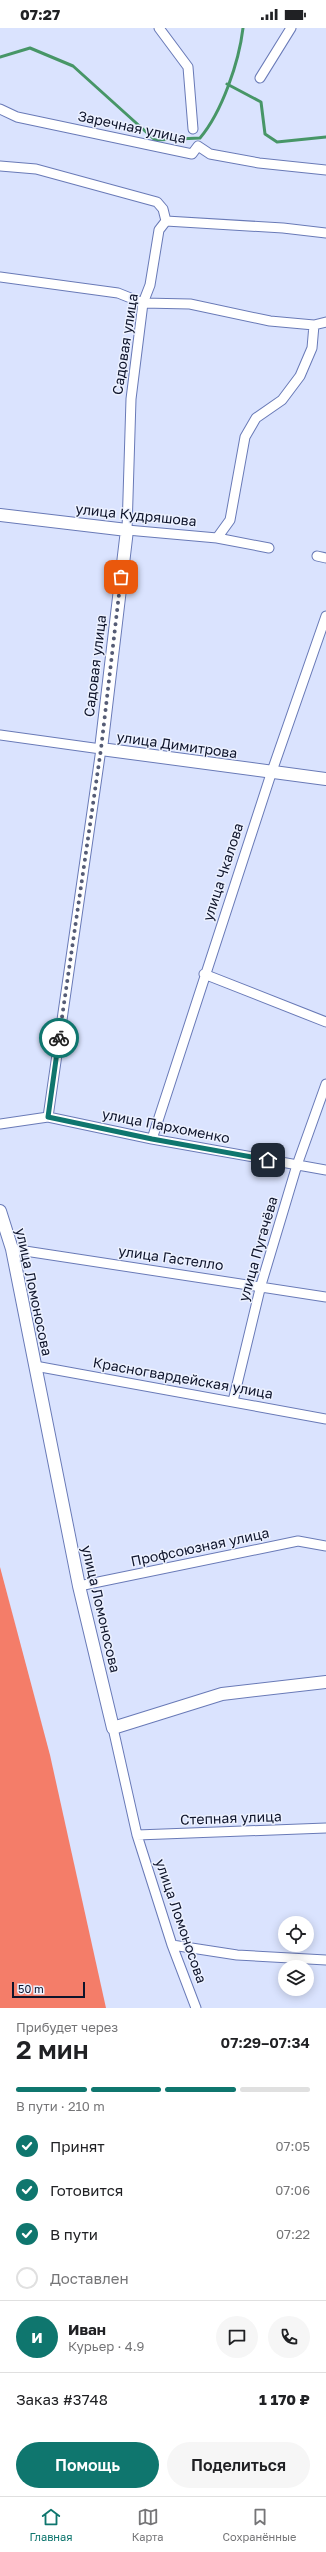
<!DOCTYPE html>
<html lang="ru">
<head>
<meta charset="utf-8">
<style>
	:root { --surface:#fff; --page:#f6f6f6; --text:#202124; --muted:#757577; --line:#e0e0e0; --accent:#0f766e }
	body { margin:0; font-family:"Golos Text",sans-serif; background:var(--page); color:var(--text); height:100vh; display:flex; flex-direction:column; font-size:15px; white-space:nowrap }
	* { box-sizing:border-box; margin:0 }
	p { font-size:13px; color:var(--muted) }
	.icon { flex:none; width:22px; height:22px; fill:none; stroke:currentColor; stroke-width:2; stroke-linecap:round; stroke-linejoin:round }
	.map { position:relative; height:1980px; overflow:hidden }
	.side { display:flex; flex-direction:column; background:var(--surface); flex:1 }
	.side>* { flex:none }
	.tools { position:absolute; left:278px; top:1888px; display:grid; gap:8px }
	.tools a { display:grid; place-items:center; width:36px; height:36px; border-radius:50%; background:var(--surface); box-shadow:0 2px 10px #0003; font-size:20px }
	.scale { position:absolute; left:12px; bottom:10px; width:73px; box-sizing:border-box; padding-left:4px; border:2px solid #0e142b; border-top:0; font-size:11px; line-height:14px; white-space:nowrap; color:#0e142b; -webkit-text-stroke:3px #ecf1ff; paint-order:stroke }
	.pin { position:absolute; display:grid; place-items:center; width:34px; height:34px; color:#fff; margin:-17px; border-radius:8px; box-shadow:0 2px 6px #0006 }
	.courier { position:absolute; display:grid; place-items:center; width:40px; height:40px; margin:-20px; border:3px solid #0f766e; border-radius:50%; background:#fff; color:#222; box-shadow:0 1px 5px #0007 }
	.headline em { font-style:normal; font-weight:600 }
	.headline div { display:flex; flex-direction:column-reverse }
	.headline { display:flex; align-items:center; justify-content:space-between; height:68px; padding:0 16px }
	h1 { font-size:26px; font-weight:600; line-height:30px }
	.bar { display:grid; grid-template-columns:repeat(4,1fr); gap:6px 4px; align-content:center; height:48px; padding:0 16px }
	.bar i { height:5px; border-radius:3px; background:var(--line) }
	.bar .on { background:var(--accent) }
	.bar p { grid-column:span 4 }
	.line { display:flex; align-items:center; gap:10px; padding:0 16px; border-top:1px solid var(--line) }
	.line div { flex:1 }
	.round { display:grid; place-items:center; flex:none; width:42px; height:42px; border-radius:21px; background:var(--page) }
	ol { padding:0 16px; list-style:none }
	li { display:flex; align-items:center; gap:12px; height:44px }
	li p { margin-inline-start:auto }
	li .icon { padding:4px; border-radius:50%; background:var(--accent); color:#fff; stroke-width:4 }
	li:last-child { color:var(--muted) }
	li i { width:22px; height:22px; border:2px solid var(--line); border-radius:50% }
	.cta { display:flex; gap:8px; margin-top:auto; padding:8px 16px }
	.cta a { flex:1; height:46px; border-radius:24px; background:var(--accent); color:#fff; font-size:16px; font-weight:600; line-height:46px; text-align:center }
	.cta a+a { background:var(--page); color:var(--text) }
	.status { display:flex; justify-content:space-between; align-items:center; height:28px; padding:0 20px; background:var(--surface); direction:ltr }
	.status svg { height:11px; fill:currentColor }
	.menu { display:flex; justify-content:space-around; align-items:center; height:56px; border-top:1px solid var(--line); background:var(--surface); font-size:11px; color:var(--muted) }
	.menu a { display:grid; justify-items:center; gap:2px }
	.menu .on { color:var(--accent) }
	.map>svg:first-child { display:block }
	.forest { fill:#f47d69 }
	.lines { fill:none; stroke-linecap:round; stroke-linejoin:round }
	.stream { stroke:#479667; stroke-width:3 }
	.minor-casing { stroke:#697ab7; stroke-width:11 }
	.tertiary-casing { stroke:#697ab7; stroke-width:14 }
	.minor { stroke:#fff; stroke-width:9 }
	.tertiary { stroke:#fff; stroke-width:12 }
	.done { stroke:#555c75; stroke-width:4; stroke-dasharray:0 7.2 }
	.route { stroke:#0f766e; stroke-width:5 }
	.labels { text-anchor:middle; stroke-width:3; stroke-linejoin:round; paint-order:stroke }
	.street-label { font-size:14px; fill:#0e142b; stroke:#ecf1ff }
</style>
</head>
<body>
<div class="status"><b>07:27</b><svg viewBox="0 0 49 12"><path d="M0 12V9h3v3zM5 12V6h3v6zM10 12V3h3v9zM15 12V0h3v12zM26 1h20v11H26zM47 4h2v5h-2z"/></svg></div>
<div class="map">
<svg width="326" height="1980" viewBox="0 0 326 1980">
	<rect width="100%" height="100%" fill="#dae3fe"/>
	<path class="forest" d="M0,1539L50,1727L106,1980H0Z"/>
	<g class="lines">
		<path class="stream" d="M0,29L30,20L73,38L155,112L200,110C222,84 239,34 243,0
			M227,56L261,74L265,106L277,114L326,109"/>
		<g class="minor-casing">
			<path id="minor" d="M159,0L188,39L193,101
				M260,50L291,0
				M0,81L17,89L192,126L198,118L210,126L259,135L326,142
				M0,138L36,141L157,174L163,181L166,193
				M166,193L159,202L150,257L143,275L131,371L127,502L217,510L269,520
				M166,193L283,200L326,205
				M0,249L118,265L143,275L190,276L270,293L314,297L326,294
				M217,510L230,492L245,409L256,390L282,372L300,348L312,320L314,297
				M317,528L326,530
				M0,707L101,721L48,1089
				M204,946L326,994
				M0,1096L48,1089L152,1111L326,1142
				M152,1111L271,746L326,588
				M12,1221L326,1269
				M35,1338L326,1391
				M233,1373L261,1257L297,1137L326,1056
				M79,1558L298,1513L326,1518
				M113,1700L137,1807L172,1917L196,1980
				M137,1807L326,1800
				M172,1917L237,1927L326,1932"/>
		</g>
		<g class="tertiary-casing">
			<path id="tertiary" d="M0,487L127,502L101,721L326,751
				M0,1183L12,1221L79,1558L113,1700L222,1666L326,1654"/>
		</g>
		<use href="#minor" class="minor"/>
		<use href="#tertiary" class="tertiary"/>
	</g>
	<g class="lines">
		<path class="done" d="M59,1010L101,721L121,549"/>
		<path class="route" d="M59,1010L48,1089L152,1111L268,1132"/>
	</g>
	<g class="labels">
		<g class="street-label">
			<text transform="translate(132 99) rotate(12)" y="5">Заречная улица</text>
			<text transform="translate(125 316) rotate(-81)" y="5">Садовая улица</text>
			<text transform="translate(136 487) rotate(6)" y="5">улица Кудряшова</text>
			<text transform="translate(95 638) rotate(-83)" y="5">Садовая улица</text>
			<text transform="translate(177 717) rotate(8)" y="5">улица Димитрова</text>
			<text transform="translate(223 844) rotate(-72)" y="5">улица Чкалова</text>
			<text transform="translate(166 1098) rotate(11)" y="5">улица Пархоменко</text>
			<text transform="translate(258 1221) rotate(-74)" y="5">улица Пугачёва</text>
			<text transform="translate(171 1230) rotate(8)" y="5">улица Гастелло</text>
			<text transform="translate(34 1264) rotate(78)" y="5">улица Ломоносова</text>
			<text transform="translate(183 1350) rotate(10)" y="5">Красногвардейская улица</text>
			<text transform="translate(200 1519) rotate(-12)" y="5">Профсоюзная улица</text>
			<text transform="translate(101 1581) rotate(77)" y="5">улица Ломоносова</text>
			<text transform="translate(231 1790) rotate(-2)" y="5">Степная улица</text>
			<text transform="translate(181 1893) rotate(71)" y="5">улица Ломоносова</text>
		</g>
	</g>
</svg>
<div class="tools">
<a><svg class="icon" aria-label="locate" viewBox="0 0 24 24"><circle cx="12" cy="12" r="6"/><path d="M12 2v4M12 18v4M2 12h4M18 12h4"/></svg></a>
<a><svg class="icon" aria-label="layers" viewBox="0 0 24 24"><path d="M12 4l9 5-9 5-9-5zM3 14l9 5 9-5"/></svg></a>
</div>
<div class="scale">50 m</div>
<div class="pin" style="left:121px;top:549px;background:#ea580c"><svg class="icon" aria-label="bag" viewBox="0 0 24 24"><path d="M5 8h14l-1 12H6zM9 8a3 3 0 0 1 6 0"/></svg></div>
<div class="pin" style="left:268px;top:1132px;background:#1f2937"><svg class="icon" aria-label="home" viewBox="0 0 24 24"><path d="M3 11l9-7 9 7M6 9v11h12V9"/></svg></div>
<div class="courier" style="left:59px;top:1010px"><svg class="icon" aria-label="bike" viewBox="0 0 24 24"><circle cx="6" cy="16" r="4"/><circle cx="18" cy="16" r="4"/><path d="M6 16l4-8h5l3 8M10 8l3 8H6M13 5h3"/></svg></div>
</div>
<section class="side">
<div class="headline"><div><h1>2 мин</h1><p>Прибудет через</p></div><em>07:29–07:34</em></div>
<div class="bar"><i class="on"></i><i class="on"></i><i class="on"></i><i></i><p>В пути · 210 m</p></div>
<ol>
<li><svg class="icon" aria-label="check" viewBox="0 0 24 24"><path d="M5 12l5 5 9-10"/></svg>Принят<p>07:05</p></li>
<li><svg class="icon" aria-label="check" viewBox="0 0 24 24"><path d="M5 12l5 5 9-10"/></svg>Готовится<p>07:06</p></li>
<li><svg class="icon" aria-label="check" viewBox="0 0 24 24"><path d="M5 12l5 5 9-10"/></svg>В пути<p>07:22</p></li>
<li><i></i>Доставлен</li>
</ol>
<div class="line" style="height:72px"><b class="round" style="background:var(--accent);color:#fff">И</b><div><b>Иван</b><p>Курьер · 4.9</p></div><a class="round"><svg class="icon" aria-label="chat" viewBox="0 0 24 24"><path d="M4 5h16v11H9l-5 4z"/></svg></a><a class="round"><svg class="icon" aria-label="phone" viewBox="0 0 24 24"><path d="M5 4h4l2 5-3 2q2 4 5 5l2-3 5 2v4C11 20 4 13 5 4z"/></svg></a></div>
<div class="line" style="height:52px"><div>Заказ #3748</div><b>1 170 ₽</b></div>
<div class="cta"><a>Помощь</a><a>Поделиться</a></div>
</section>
<nav class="menu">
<a class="on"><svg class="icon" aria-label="home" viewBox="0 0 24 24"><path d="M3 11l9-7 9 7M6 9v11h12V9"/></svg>Главная</a>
<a><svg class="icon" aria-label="map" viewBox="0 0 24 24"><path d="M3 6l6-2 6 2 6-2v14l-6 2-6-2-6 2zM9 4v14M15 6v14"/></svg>Карта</a>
<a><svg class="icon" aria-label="saved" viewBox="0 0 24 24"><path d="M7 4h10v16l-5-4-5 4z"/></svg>Сохранённые</a>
</nav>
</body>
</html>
